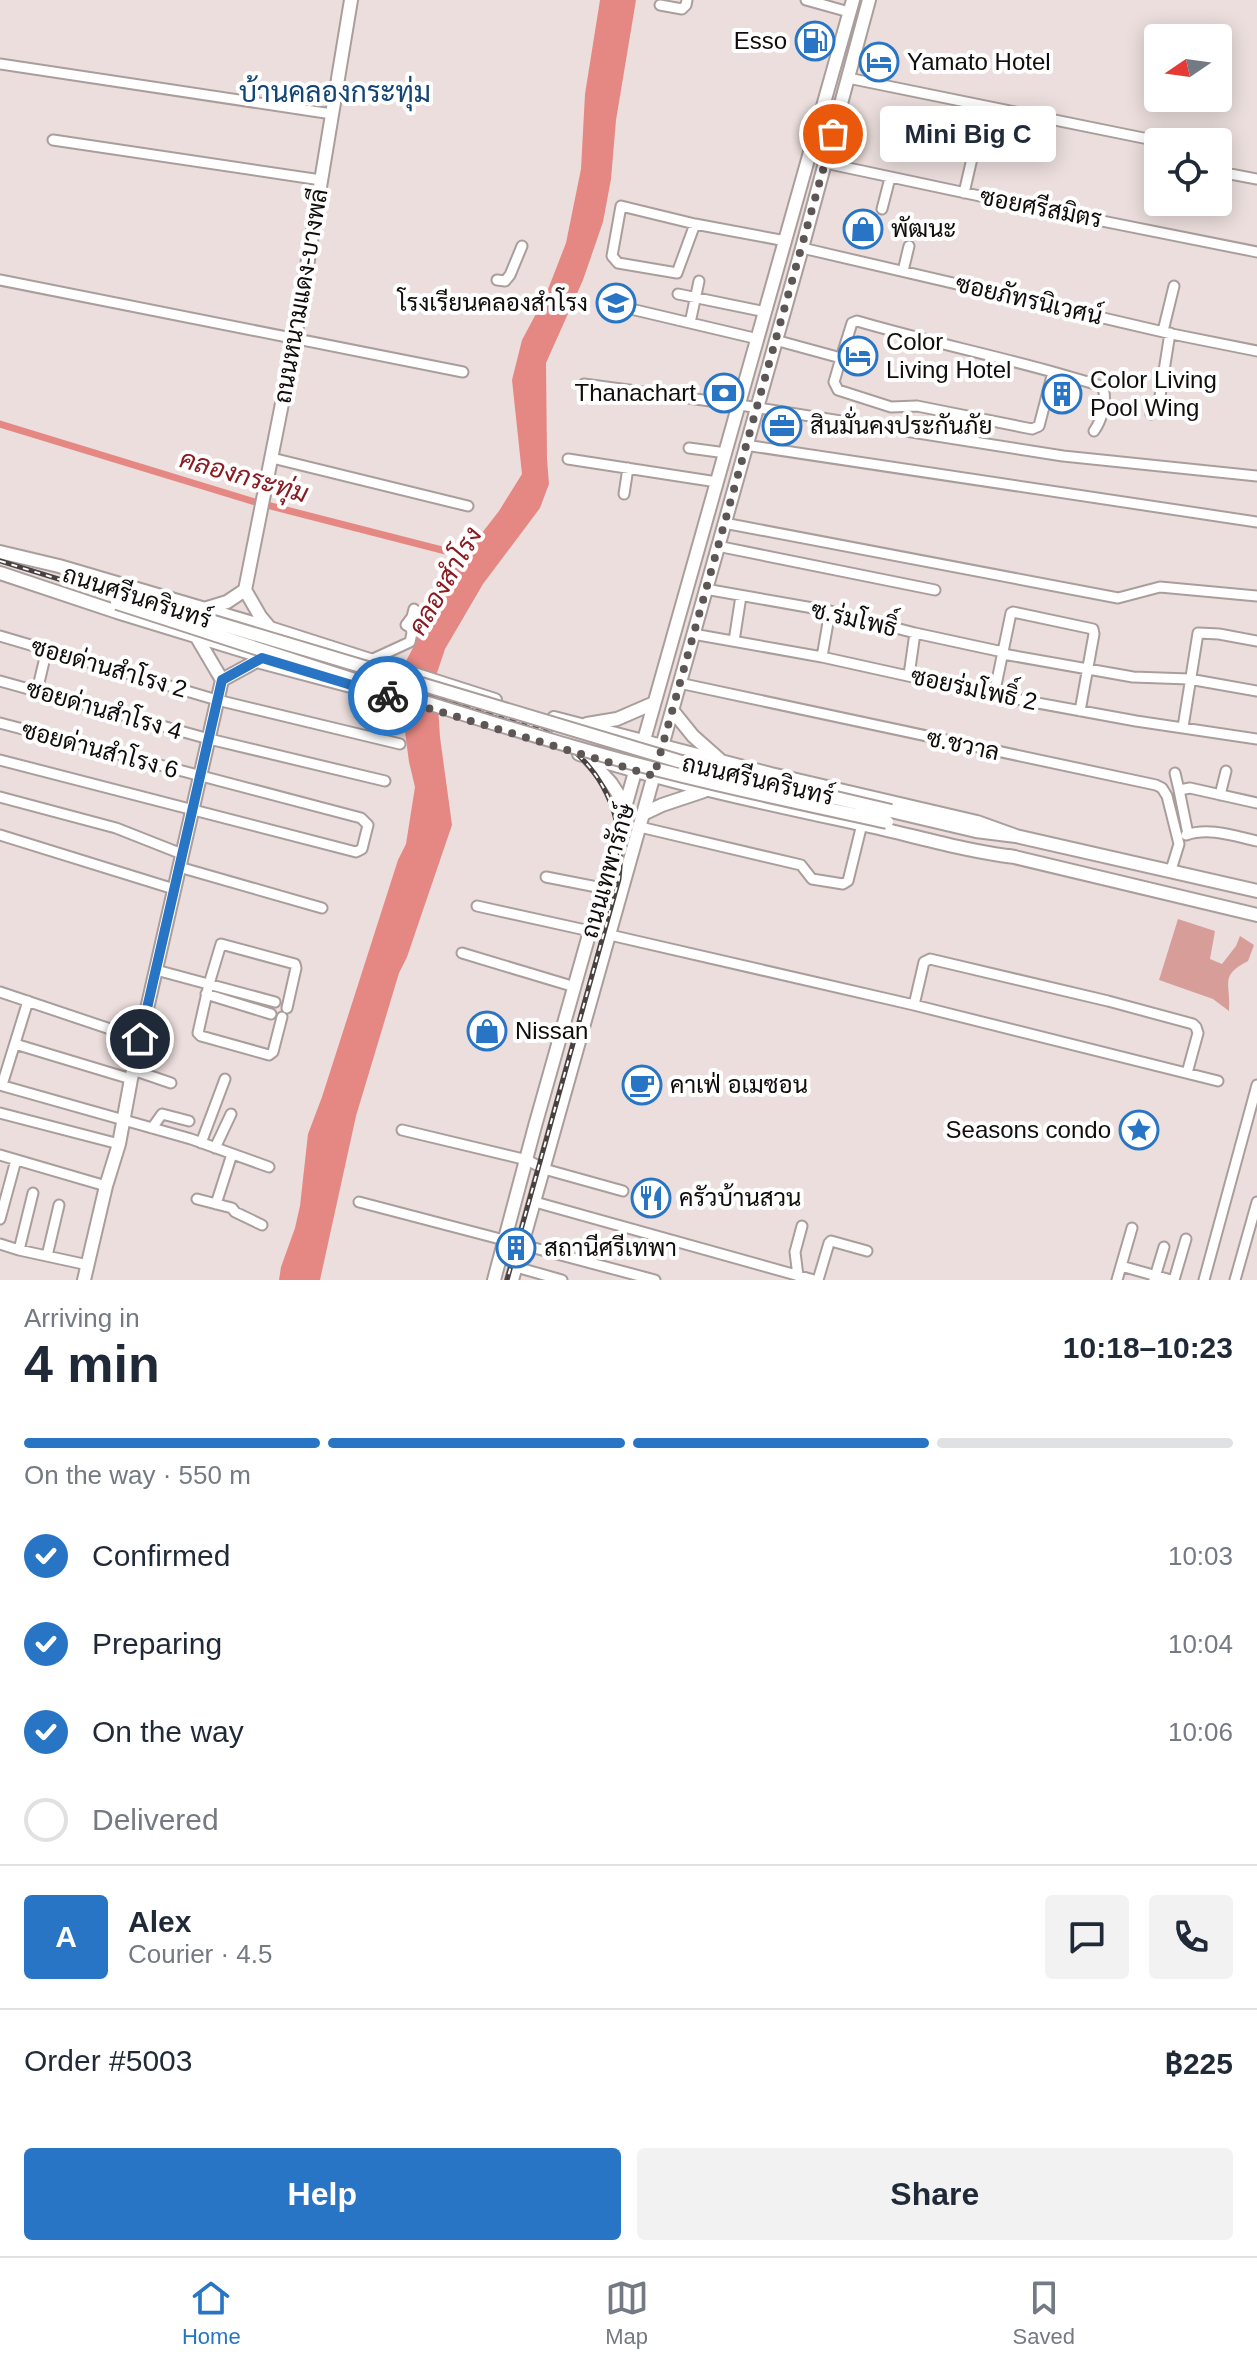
<!DOCTYPE html>
<html lang="en">
<head>
<meta charset="utf-8">
<style>
	:root { --surface:#fff; --page:#f2f2f3; --text:#1f2937; --muted:#747a83; --line:#e0e1e3; --accent:#2975c5 }
	body { margin:0; font-family:Arial,Sarabun,sans-serif; background:var(--page); color:var(--text); height:100vh; display:flex; flex-direction:column; font-size:30px; white-space:nowrap }
	* { box-sizing:border-box; margin:0 }
	p { font-size:26px; color:var(--muted) }
	.icon { flex:none; width:44px; height:44px; fill:none; stroke:currentColor; stroke-width:2; stroke-linecap:round; stroke-linejoin:round }
	.map { position:relative; height:1280px; overflow:hidden }
	.panel { display:flex; flex-direction:column; background:var(--surface); flex:1 }
	.panel>* { flex:none }
	.needle { width:52px; rotate:257deg }
	.fabs { position:absolute; left:1144px; top:24px; display:grid; gap:16px }
	.fabs a { display:grid; place-items:center; width:88px; height:88px; border-radius:8px; background:var(--surface); box-shadow:0 4px 20px #0003; font-size:40px }
	.pin { position:absolute; display:grid; place-items:center; width:68px; height:68px; color:#fff; margin:-34px; border:4px solid #fff; border-radius:50%; box-shadow:0 2px 8px #0007 }
	.courier { position:absolute; display:grid; place-items:center; width:80px; height:80px; margin:-40px; border:6px solid #2975c5; border-radius:50%; background:#fff; color:#222; box-shadow:0 2px 10px #0007 }
	.bubble { position:absolute; height:56px; border-radius:8px; background:var(--surface); box-shadow:0 4px 20px #0003; font-size:26px; font-weight:700; line-height:56px; text-align:center }
	.summary em { font-style:normal; font-weight:700 }
	.summary div { display:flex; flex-direction:column-reverse }
	.summary { display:flex; align-items:center; justify-content:space-between; height:136px; padding:0 24px }
	h1 { font-size:52px; font-weight:700; line-height:60px }
	.bar { display:grid; grid-template-columns:repeat(4,1fr); gap:12px 8px; align-content:center; height:96px; padding:0 24px }
	.bar i { height:10px; border-radius:6px; background:var(--line) }
	.bar .active { background:var(--accent) }
	.bar p { grid-column:span 4 }
	.line { display:flex; align-items:center; gap:20px; padding:0 24px; border-top:2px solid var(--line) }
	.line div { flex:1 }
	.round { display:grid; place-items:center; flex:none; width:84px; height:84px; border-radius:8px; background:var(--page) }
	ol { padding:0 24px; list-style:none }
	li { display:flex; align-items:center; gap:24px; height:88px }
	li p { margin-inline-start:auto }
	li .icon { padding:8px; border-radius:50%; background:var(--accent); color:#fff; stroke-width:4 }
	li:last-child { color:var(--muted) }
	li i { width:44px; height:44px; border:4px solid var(--line); border-radius:50% }
	.action { display:flex; gap:16px; margin-top:auto; padding:16px 24px }
	.action a { flex:1; height:92px; border-radius:8px; background:var(--accent); color:#fff; font-size:32px; font-weight:700; line-height:92px; text-align:center }
	.action a+a { background:var(--page); color:var(--text) }
	.tab-bar { display:flex; justify-content:space-around; align-items:center; height:112px; border-top:2px solid var(--line); background:var(--surface); font-size:22px; color:var(--muted) }
	.tab-bar a { display:grid; justify-items:center; gap:4px }
	.tab-bar .active { color:var(--accent) }
	.map>svg:first-child { display:block }
	.green { fill:#d79e99 }
	.water { fill:#e58883 }
	.lines { fill:none; stroke-linecap:round; stroke-linejoin:round }
	.canal { stroke:#e58883; stroke-width:7 }
	.minor-casing { stroke:#aa9e9c; stroke-width:13 }
	.major-casing { stroke:#aa9e9c; stroke-width:16 }
	.minor { stroke:#fff; stroke-width:9 }
	.major { stroke:#fff; stroke-width:12 }
	.rail-casing { stroke:#474140; stroke-width:5 }
	.rail { stroke:#fff; stroke-width:2; stroke-dasharray:6; stroke-linecap:butt }
	.major-bridge-casing { stroke:#aa9e9c; stroke-width:16; stroke-linecap:butt }
	.major-bridge { stroke:#fff; stroke-width:12 }
	.done { stroke:#5d5655; stroke-width:8; stroke-dasharray:0 14.4 }
	.route { stroke:#2975c5; stroke-width:10 }
	.labels { text-anchor:middle; stroke-width:8; stroke-linejoin:round; paint-order:stroke }
	.poi-label { font-size:24px; fill:#110d0c; stroke:#fff; text-anchor:start }
	.street-label { font-size:24px; fill:#110d0c; stroke:#fff }
	.water-label { font-size:26px; font-style:italic; fill:#891b21; stroke:#fff }
	.quarter-label { font-size:28px; fill:#134476; stroke:#fff }
</style>
</head>
<body>
<div class="map">
<svg width="1257" height="1280" viewBox="0 0 1257 1280">
	<rect width="100%" height="100%" fill="#ebdedc"/>
	<path class="green" d="M1178,919L1215,931L1210,959L1222,964L1236,946L1240,936L1254,945L1248,961C1219,976 1231,982 1229,1011L1213,999L1159,980Z"/>
	<path class="water" d="M600,0H636L616,120L611,179L603,222L583,280L546,363L547,459L549,484L540,508L483,584L445,649L436,676L440,737L452,825L407,957L399,973L356,1116L320,1280H279L281,1267L295,1228L300,1206L308,1134L322,1097L398,860L406,844L415,787L409,762L402,709L404,665L416,642L427,608L447,578L499,511L522,474L512,380L522,340L545,297L566,243L581,169L585,94Z"/>
	<g class="lines">
		<path class="canal" d="M0,424L255,502L473,558"/>
		<g class="minor-casing">
			<path id="minor" d="M806,0L849,12
				M660,5L682,9L686,5L687,0
				M0,64L332,114
				M848,78L1163,142
				M53,140L321,180
				M1218,152L1222,156L1225,173L1257,179
				M825,163L1027,206L1257,252
				M964,193L973,154
				M882,209L890,178
				M695,224L677,273L618,263L612,256L621,206L695,224L786,241
				M802,248L1172,334L1257,351
				M903,271L909,246
				M0,280L463,372
				M497,280L505,281L510,275L522,246
				M678,294L766,312
				M631,309L758,339
				M690,323L699,281
				M1163,331L1174,286
				M775,340L841,358L852,323L857,321C922,340 988,354 1053,372L1039,426L1032,429L917,406L891,407L838,390L834,382L841,358
				M1053,372L1102,386C1108,398 1102,420 1094,431
				M584,384L740,405L1063,456L1257,476
				M1151,414L1160,396L1170,333
				M745,445L1257,522
				M689,448L726,453
				M272,458L468,506
				M568,459L717,482
				M624,494L628,468
				M724,523L1118,598L1160,587L1257,596
				M717,546L935,590
				M705,589L830,611L915,633L1003,652
				M693,634L822,657L994,695L1136,721L1257,739
				M0,636L217,700L400,744
				M734,641L741,596
				M1003,654L1133,677L1189,679L1257,691
				M822,657L830,611
				M373,659L410,642L412,633L411,628L406,625L412,617L414,609
				M255,662L371,693
				M909,675L915,633
				M0,681L209,739L385,781
				M679,683L1156,785L1162,788L1167,796L1179,844L1171,870
				M37,691L47,649
				M994,695L1011,613L1013,612L1093,629L1094,634L1080,711
				M0,723L361,818L368,825L362,849L356,852L0,760
				M1183,727L1198,633L1219,634L1257,641
				M1175,773L1179,790
				M1220,795L1226,771
				M0,797L116,828L182,854
				M640,827L801,865L812,879L843,884L848,881L862,824
				M1188,834L1179,790L1190,788L1257,803
				M0,835L174,889
				M1186,835C1209,827 1234,836 1257,841
				M179,867L322,908
				M546,877L602,888
				M477,906L590,931
				M610,935L914,1005L1218,1081
				M462,953L575,987
				M156,970L275,1002
				M0,992L140,1039
				M206,994L271,1014
				M914,1005L924,962L930,959L1108,1001L1193,1024L1196,1027L1198,1033L1187,1073
				M282,1017L273,1052L269,1055L201,1036L198,1033L209,984L221,944L295,964L296,968L287,1008
				M15,1044L131,1079
				M133,1070L171,1083
				M0,1085L191,1139L269,1167
				M2,1085L28,1001
				M0,1113L119,1144
				M152,1128L162,1114L189,1121
				M402,1130L527,1160L544,1169L623,1191
				M201,1143L225,1079
				M215,1148L231,1114
				M0,1155L106,1186
				M197,1199L232,1208L235,1212L262,1225
				M359,1202L504,1240
				M535,1202L814,1280
				M216,1204L232,1154
				M0,1219L16,1160
				M0,1244L19,1250L88,1265
				M523,1245L655,1280
				M19,1250L33,1193
				M47,1256L59,1205
				M1121,1266L1171,1280
				M516,1267L562,1280
				M798,1276L795,1252L802,1226
				M818,1280L829,1243L831,1241L867,1251
				M1117,1280L1132,1228
				M1154,1280L1164,1247
				M1174,1280L1186,1239
				M1204,1280L1257,1085
				M1235,1280L1257,1202"/>
		</g>
		<g class="major-casing">
			<path id="major" d="M0,552L59,566L270,628L495,700
				M0,573L117,612L309,671
				M204,609L227,602L245,590
				M270,628L260,616L245,590L295,338L351,0
				M222,680L262,658
				M672,710L693,736L719,759
				M554,718L771,774L977,822L1016,836
				M587,724L617,719L654,703
				M558,735L756,786
				M579,754C673,784 769,804 865,825C916,836 964,851 1015,857
				M589,759L611,783L626,806
				M891,811L976,831L1016,836L1257,891
				M643,814L662,805L704,791
				M1010,856L1257,915
				M84,1280L106,1186L119,1144L131,1079L222,680L196,636
				M494,1280L535,1126L853,0
				M512,1280L802,248L869,0"/>
		</g>
		<use href="#minor" class="minor"/>
		<use href="#major" class="major"/>
		<g class="rail-casing">
			<path id="rail" d="M0,561L531,725C597,753 627,809 619,879L507,1280"/>
		</g>
		<use href="#rail" class="rail"/>
		<g class="major-bridge-casing">
			<path id="major-bridge" d="M120,591L197,617L678,761L891,811
				M117,603C269,652 421,703 574,747C677,777 782,799 887,822"/>
		</g>
		<use href="#major-bridge" class="major-bridge"/>
	</g>
	<g class="lines">
		<path class="done" d="M388,696L654,776L833,134"/>
		<path class="route" d="M140,1039L222,680L262,658L388,696"/>
	</g>
	<defs>
		<g id="fuel-ring" transform="scale(2)"><circle r="9.5" fill="#fff" stroke="#2975c5" stroke-width="1.5"/><path d="M-5.5-6h7V0h2V4h1.3V-2.5L3-4.5l.8-.8L6-3V5H2.5V1h-1V6h-7ZM-4.2-4.7v3.2H.2V-4.7Z" fill="#2975c5"/></g>
		<g id="hotel-ring" transform="scale(2)"><circle r="9.5" fill="#fff" stroke="#2975c5" stroke-width="1.5"/><path d="M-6-4.5h1.5V1H6V5H4.5V3h-9V5H-6ZM-4 0a1.8 1.8 0 1 1 3.6 0ZM.5 0V-2.5h3Q6-2.5 6 0Z" fill="#2975c5"/></g>
		<g id="shop-ring" transform="scale(2)"><circle r="9.5" fill="#fff" stroke="#2975c5" stroke-width="1.5"/><path d="M-5-2.5h2.3a2.7 3.5 0 0 1 5.4 0H5L5.5 6h-11ZM-1.5-2.5h3a1.5 2.3 0 0 0-3 0Z" fill="#2975c5"/></g>
		<g id="school-ring" transform="scale(2)"><circle r="9.5" fill="#fff" stroke="#2975c5" stroke-width="1.5"/><path d="M0-5L7-2L0 1L-7-2ZM-4 1L0 2.5L4 1V4Q0 6-4 4Z" fill="#2975c5"/></g>
		<g id="bank-ring" transform="scale(2)"><circle r="9.5" fill="#fff" stroke="#2975c5" stroke-width="1.5"/><path d="M-6-4H6V4H-6ZM0-2.3a2.3 2.3 0 1 0 0 4.6a2.3 2.3 0 1 0 0-4.6Z" fill="#2975c5"/></g>
		<g id="building-ring" transform="scale(2)"><circle r="9.5" fill="#fff" stroke="#2975c5" stroke-width="1.5"/><path d="M-4-6H4V6H1V3H-1V6H-4ZM-2.5-4.3h1.7v1.8h-1.7ZM.8-4.3h1.7v1.8H.8ZM-2.5-1h1.7V.8h-1.7ZM.8-1h1.7V.8H.8Z" fill="#2975c5"/></g>
		<g id="office-ring" transform="scale(2)"><circle r="9.5" fill="#fff" stroke="#2975c5" stroke-width="1.5"/><path d="M-6-3h4V-5.5h4V-3h4V5H-6ZM-1-4.5V-3h2v-1.5ZM-6 0V1H6V0Z" fill="#2975c5"/></g>
		<g id="cafe-ring" transform="scale(2)"><circle r="9.5" fill="#fff" stroke="#2975c5" stroke-width="1.5"/><path d="M-5.5-4.5H6V0H3Q3 3.5 0 3.5H-2.5Q-5.5 3.5-5.5 0ZM3-3.2v2h1.7v-2ZM-6 4.5H4V6H-6Z" fill="#2975c5"/></g>
		<g id="sight-ring" transform="scale(2)"><circle r="9.5" fill="#fff" stroke="#2975c5" stroke-width="1.5"/><path d="M0-6L1.8-2.2L6-1.7L2.9 1.2L3.7 5.4L0 3.3L-3.7 5.4L-2.9 1.2L-6-1.7L-1.8-2.2Z" fill="#2975c5"/></g>
		<g id="restaurant-ring" transform="scale(2)"><circle r="9.5" fill="#fff" stroke="#2975c5" stroke-width="1.5"/><path d="M-5-6h1v4h1v-4h1v4h1v-4h1v5L-1.5 .5V6h-2V.5L-5-1ZM5-6V6H3V1.5H1.5Q1.5-4 5-6Z" fill="#2975c5"/></g>
	</defs>
	<g fill-rule="evenodd">
		<use href="#fuel-ring" x="815" y="41"/>
		<use href="#hotel-ring" x="879" y="62"/>
		<use href="#shop-ring" x="863" y="229"/>
		<use href="#school-ring" x="616" y="303"/>
		<use href="#hotel-ring" x="858" y="356"/>
		<use href="#bank-ring" x="724" y="393"/>
		<use href="#building-ring" x="1062" y="394"/>
		<use href="#office-ring" x="782" y="426"/>
		<use href="#shop-ring" x="487" y="1031"/>
		<use href="#cafe-ring" x="642" y="1085"/>
		<use href="#sight-ring" x="1139" y="1130"/>
		<use href="#restaurant-ring" x="651" y="1198"/>
		<use href="#building-ring" x="516" y="1248"/>
	</g>
	<g class="labels">
		<g class="poi-label">
			<text x="787" y="49" text-anchor="end">Esso</text>
			<text x="907" y="70">Yamato Hotel</text>
			<text x="891" y="237">พัฒนะ</text>
			<text x="588" y="311" text-anchor="end">โรงเรียนคลองสำโรง</text>
			<text x="886" y="350">Color<tspan x="886" dy="28">Living Hotel</tspan></text>
			<text x="1090" y="388">Color Living<tspan x="1090" dy="28">Pool Wing</tspan></text>
			<text x="696" y="401" text-anchor="end">Thanachart</text>
			<text x="810" y="434">สินมั่นคงประกันภัย</text>
			<text x="515" y="1039">Nissan</text>
			<text x="670" y="1093">คาเฟ่ อเมซอน</text>
			<text x="1111" y="1138" text-anchor="end">Seasons condo</text>
			<text x="679" y="1206">ครัวบ้านสวน</text>
			<text x="544" y="1256">สถานีศรีเทพา</text>
		</g>
		<g class="street-label">
			<text transform="translate(1041 208) rotate(11)" y="8">ซอยศรีสมิตร</text>
			<text transform="translate(301 296) rotate(-80)" y="8">ถนนหนามแดง-บางพลี</text>
			<text transform="translate(1029 300) rotate(13)" y="8">ซอยภัทรนิเวศน์</text>
			<text transform="translate(137 597) rotate(18)" y="8">ถนนศรีนครินทร์</text>
			<text transform="translate(854 619) rotate(13)" y="8">ซ.ร่มโพธิ์</text>
			<text transform="translate(109 668) rotate(16)" y="8">ซอยด่านสำโรง 2</text>
			<text transform="translate(974 689) rotate(12)" y="8">ซอยร่มโพธิ์ 2</text>
			<text transform="translate(104 710) rotate(16)" y="8">ซอยด่านสำโรง 4</text>
			<text transform="translate(963 745) rotate(12)" y="8">ซ.ชวาล</text>
			<text transform="translate(100 750) rotate(15)" y="8">ซอยด่านสำโรง 6</text>
			<text transform="translate(758 780) rotate(13)" y="8">ถนนศรีนครินทร์</text>
			<text transform="translate(608 871) rotate(-74)" y="8">ถนนเทพารักษ์</text>
		</g>
		<g class="water-label">
			<text transform="translate(244 476) rotate(16)" y="9">คลองกระทุ่ม</text>
			<text transform="translate(445 581) rotate(-60)" y="9">คลองสำโรง</text>
		</g>
		<g class="quarter-label">
			<text x="335" y="102">บ้านคลองกระทุ่ม</text>
		</g>
	</g>
</svg>
<div class="fabs">
<a><svg class="needle" viewBox="-14 -14 28 28"><path d="M0-13l5 13h-10z" fill="#e53935"/><path d="M0 13l5-13h-10z" fill="#747a83"/></svg></a>
<a><svg class="icon" aria-label="locate" viewBox="0 0 24 24"><circle cx="12" cy="12" r="6"/><path d="M12 2v4M12 18v4M2 12h4M18 12h4"/></svg></a>
</div>
<div class="pin" style="left:833px;top:134px;background:#ea580c"><svg class="icon" aria-label="bag" viewBox="0 0 24 24"><path d="M5 8h14l-1 12H6zM9 8a3 3 0 0 1 6 0"/></svg></div>
<div class="pin" style="left:140px;top:1039px;background:#1f2937"><svg class="icon" aria-label="home" viewBox="0 0 24 24"><path d="M3 11l9-7 9 7M6 9v11h12V9"/></svg></div>
<div class="courier" style="left:388px;top:696px"><svg class="icon" aria-label="bike" viewBox="0 0 24 24"><circle cx="6" cy="16" r="4"/><circle cx="18" cy="16" r="4"/><path d="M6 16l4-8h5l3 8M10 8l3 8H6M13 5h3"/></svg></div>
<div class="bubble" style="left:880px;top:106px;width:176px">Mini Big C</div>
</div>
<section class="panel">
<div class="summary"><div><h1>4 min</h1><p>Arriving in</p></div><em>10:18–10:23</em></div>
<div class="bar"><i class="active"></i><i class="active"></i><i class="active"></i><i></i><p>On the way · 550 m</p></div>
<ol>
<li><svg class="icon" aria-label="check" viewBox="0 0 24 24"><path d="M5 12l5 5 9-10"/></svg>Confirmed<p>10:03</p></li>
<li><svg class="icon" aria-label="check" viewBox="0 0 24 24"><path d="M5 12l5 5 9-10"/></svg>Preparing<p>10:04</p></li>
<li><svg class="icon" aria-label="check" viewBox="0 0 24 24"><path d="M5 12l5 5 9-10"/></svg>On the way<p>10:06</p></li>
<li><i></i>Delivered</li>
</ol>
<div class="line" style="height:144px"><b class="round" style="background:var(--accent);color:#fff">A</b><div><b>Alex</b><p>Courier · 4.5</p></div><a class="round"><svg class="icon" aria-label="chat" viewBox="0 0 24 24"><path d="M4 5h16v11H9l-5 4z"/></svg></a><a class="round"><svg class="icon" aria-label="phone" viewBox="0 0 24 24"><path d="M5 4h4l2 5-3 2q2 4 5 5l2-3 5 2v4C11 20 4 13 5 4z"/></svg></a></div>
<div class="line" style="height:104px"><div>Order #5003</div><b>฿225</b></div>
<div class="action"><a>Help</a><a>Share</a></div>
</section>
<nav class="tab-bar">
<a class="active"><svg class="icon" aria-label="home" viewBox="0 0 24 24"><path d="M3 11l9-7 9 7M6 9v11h12V9"/></svg>Home</a>
<a><svg class="icon" aria-label="map" viewBox="0 0 24 24"><path d="M3 6l6-2 6 2 6-2v14l-6 2-6-2-6 2zM9 4v14M15 6v14"/></svg>Map</a>
<a><svg class="icon" aria-label="saved" viewBox="0 0 24 24"><path d="M7 4h10v16l-5-4-5 4z"/></svg>Saved</a>
</nav>
</body>
</html>
